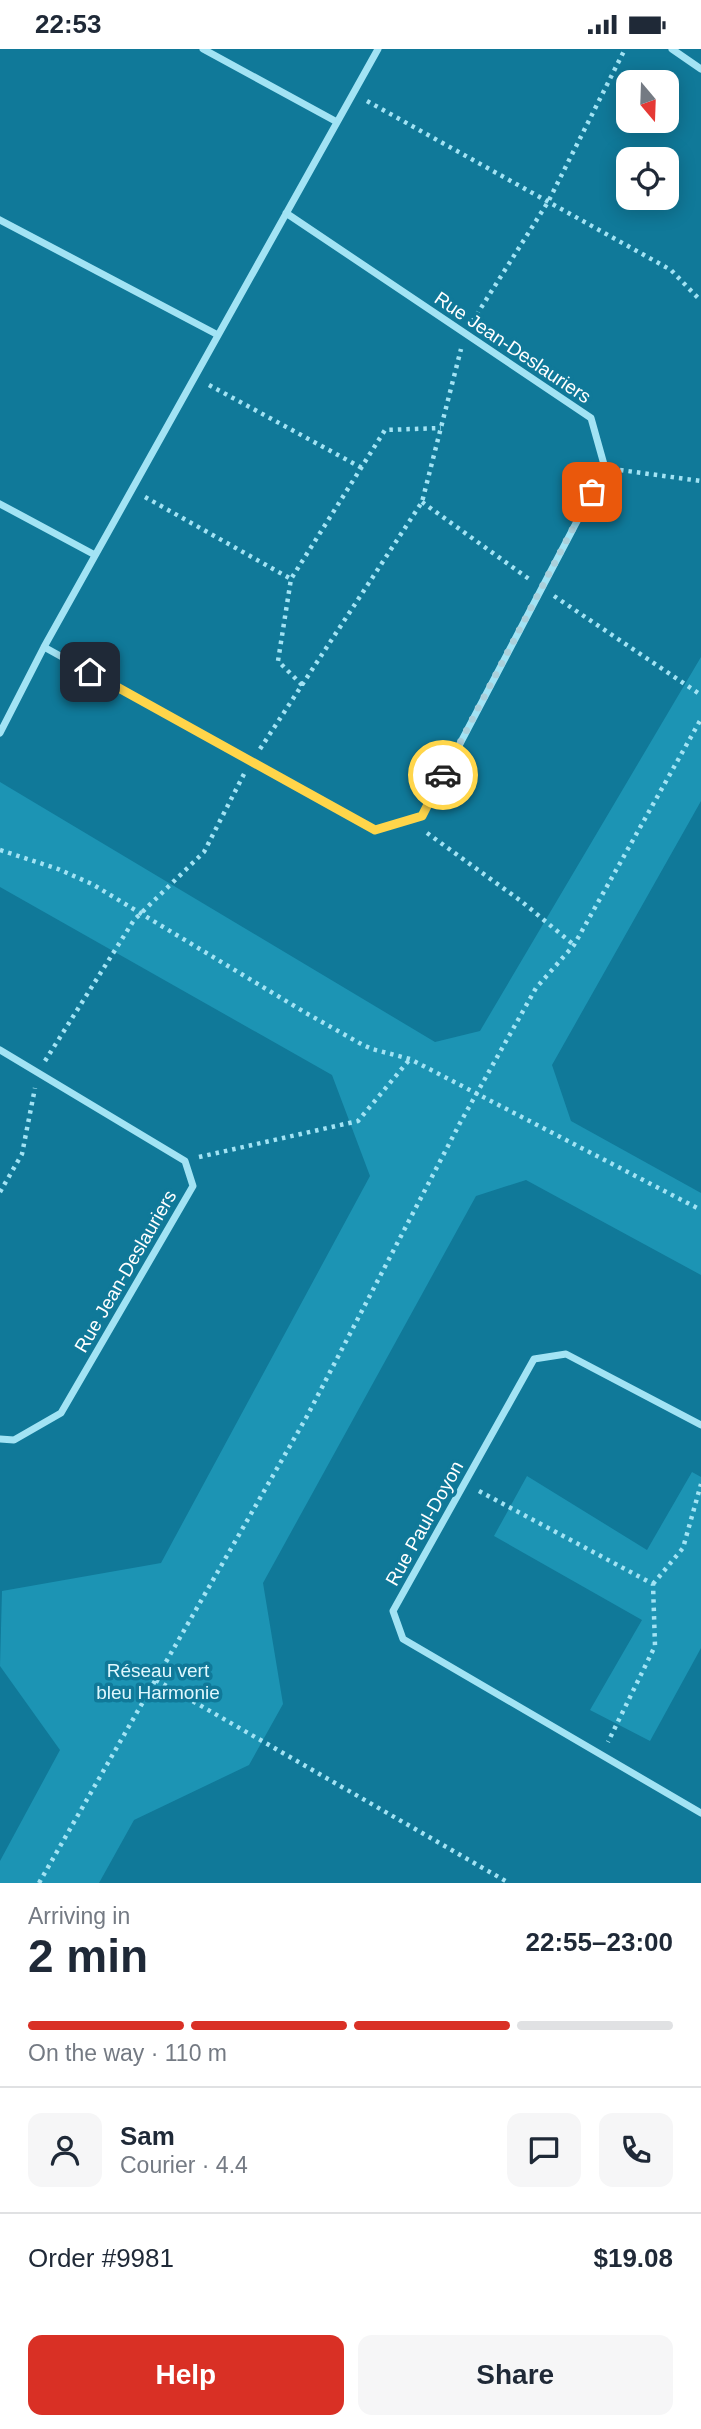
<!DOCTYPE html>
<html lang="en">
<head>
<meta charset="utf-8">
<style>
	:root { --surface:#fff; --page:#f6f6f7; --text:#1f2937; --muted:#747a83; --line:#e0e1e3; --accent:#d93025 }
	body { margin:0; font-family:Helvetica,sans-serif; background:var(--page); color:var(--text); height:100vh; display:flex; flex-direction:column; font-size:26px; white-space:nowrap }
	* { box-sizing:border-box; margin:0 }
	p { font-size:23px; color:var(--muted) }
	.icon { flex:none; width:38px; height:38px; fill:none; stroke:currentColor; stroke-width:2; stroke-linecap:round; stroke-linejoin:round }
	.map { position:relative; height:1834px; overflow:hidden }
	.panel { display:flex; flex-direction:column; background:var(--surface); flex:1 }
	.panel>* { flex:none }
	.needle { width:46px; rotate:161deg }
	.controls { position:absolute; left:616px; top:21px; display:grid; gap:14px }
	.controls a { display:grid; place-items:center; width:63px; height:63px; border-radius:14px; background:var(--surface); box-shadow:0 4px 18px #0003; font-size:35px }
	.pin { position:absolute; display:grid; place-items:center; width:60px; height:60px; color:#fff; margin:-30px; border-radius:14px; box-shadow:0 4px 10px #0006 }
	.courier { position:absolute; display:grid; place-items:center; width:70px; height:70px; margin:-35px; border:5px solid #ffd54a; border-radius:50%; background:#fff; color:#222; box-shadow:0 2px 9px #0007 }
	.headline em { font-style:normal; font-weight:800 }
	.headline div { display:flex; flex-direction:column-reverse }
	.headline { display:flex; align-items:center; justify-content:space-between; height:119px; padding:0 28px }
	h1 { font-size:46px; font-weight:800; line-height:52px }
	.bar { display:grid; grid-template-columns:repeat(4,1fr); gap:10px 7px; align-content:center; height:84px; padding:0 28px }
	.bar i { height:9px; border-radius:5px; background:var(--line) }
	.bar .on { background:var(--accent) }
	.bar p { grid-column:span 4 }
	.line { display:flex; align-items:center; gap:18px; padding:0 28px; border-top:2px solid var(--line) }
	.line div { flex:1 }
	.round { display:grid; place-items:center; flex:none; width:74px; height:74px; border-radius:14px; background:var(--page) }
	.button { display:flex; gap:14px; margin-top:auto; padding:14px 28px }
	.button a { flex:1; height:80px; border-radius:14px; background:var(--accent); color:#fff; font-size:28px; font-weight:800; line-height:80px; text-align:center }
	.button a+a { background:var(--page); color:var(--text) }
	.status { display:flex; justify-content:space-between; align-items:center; height:49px; padding:0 35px; background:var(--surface); direction:ltr }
	.status svg { height:19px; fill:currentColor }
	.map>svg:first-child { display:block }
	.green { fill:#1c94b4 }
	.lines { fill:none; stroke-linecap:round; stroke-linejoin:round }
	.path { stroke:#a2e3f4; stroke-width:4.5; stroke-dasharray:3.5 5; stroke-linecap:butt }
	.minor { stroke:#a2e3f4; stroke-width:7 }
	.done { stroke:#abd0db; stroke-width:7; stroke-dasharray:0 12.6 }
	.route { stroke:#ffd54a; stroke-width:9 }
	.labels { text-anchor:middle; stroke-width:7; stroke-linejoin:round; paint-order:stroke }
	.street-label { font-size:19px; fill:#fff; stroke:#107999 }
	.park-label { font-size:19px; fill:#dff8fe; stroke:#107999 }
</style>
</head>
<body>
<div class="status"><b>22:53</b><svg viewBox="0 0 49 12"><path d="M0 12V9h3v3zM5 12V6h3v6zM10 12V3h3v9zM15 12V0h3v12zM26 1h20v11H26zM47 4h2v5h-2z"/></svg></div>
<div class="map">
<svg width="701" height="1834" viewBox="0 0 701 1834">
	<rect width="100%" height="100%" fill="#107999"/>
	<path class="green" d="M701,608V752L552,1016L571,1072L701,1144V1226L526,1131L476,1147L263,1534L283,1655L249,1716L134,1771L99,1834H0V1812L60,1701L0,1617L2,1542L161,1514L370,1127L332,1026L0,838V733L435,993L480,982Z
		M692,1423L701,1428V1599L650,1692L590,1661L642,1571L494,1487L527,1427L647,1501Z"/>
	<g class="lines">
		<path class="path" d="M367,52L671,221L701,252
			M472,273L548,153L625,0
			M209,336L362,419
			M620,421L701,432
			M145,448L291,530
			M422,453L529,530
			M554,547L701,646
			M302,636L278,612L291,530L385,381L441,379
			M260,700L422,453L461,300
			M427,784L521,852L574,896
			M0,801L58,820L92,835L306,964L363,996L372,1000L410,1010L701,1161
			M45,1012L134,871L204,803L244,725
			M199,1108L358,1072L410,1010
			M0,1143L22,1105L35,1039
			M479,1442L653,1535L655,1597L608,1693
			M653,1535L683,1499L701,1435
			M156,1631L509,1834
			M39,1834L306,1369L460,1074L536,939L574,896L701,670"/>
		<path class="minor" d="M203,0L337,73
			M672,0L701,20
			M0,171L218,286
			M0,455L95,506
			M44,598L375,781L422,767L605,419L591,369L286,164
			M0,684L44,598L378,0
			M0,1001L185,1112L193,1137L61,1364L14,1391L0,1390
			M701,1376L566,1305L534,1310L393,1562L403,1590L701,1764"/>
	</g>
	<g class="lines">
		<path class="done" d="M443,726L592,443"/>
		<path class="route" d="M90,623L375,781L422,767L443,726"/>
	</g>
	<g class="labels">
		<g class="street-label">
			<text transform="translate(513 298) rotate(34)" y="7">Rue Jean-Deslauriers</text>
			<text transform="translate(125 1222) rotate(-60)" y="7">Rue Jean-Deslauriers</text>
			<text transform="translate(424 1474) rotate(-61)" y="7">Rue Paul-Doyon</text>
		</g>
		<g class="park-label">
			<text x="158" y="1628">Réseau vert<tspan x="158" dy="22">bleu Harmonie</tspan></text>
		</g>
	</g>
</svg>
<div class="controls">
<a><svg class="needle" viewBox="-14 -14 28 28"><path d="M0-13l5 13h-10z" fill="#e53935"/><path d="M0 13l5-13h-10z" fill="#747a83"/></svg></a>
<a><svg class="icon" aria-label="locate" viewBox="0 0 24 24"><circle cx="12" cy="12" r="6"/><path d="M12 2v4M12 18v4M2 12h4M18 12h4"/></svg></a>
</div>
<div class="pin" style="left:592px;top:443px;background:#ea580c"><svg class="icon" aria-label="bag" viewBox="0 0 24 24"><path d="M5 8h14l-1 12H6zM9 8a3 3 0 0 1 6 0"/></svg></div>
<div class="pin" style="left:90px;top:623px;background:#1f2937"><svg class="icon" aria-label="home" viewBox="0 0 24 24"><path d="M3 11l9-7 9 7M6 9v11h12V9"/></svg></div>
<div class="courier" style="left:443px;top:726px"><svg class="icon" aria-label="car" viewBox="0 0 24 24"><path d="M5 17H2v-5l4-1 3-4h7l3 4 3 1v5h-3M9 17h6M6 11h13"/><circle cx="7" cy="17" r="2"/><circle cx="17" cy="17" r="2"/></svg></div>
</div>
<section class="panel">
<div class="headline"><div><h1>2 min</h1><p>Arriving in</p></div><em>22:55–23:00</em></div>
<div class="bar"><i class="on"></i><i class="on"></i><i class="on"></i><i></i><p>On the way · 110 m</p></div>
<div class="line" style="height:126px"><a class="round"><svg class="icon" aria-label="person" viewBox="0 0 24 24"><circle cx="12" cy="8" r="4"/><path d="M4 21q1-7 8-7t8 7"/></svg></a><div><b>Sam</b><p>Courier · 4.4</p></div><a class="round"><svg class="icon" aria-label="chat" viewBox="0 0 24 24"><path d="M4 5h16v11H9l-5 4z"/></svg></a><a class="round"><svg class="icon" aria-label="phone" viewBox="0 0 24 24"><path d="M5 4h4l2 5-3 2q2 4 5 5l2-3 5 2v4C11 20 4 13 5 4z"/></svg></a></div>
<div class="line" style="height:91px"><div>Order #9981</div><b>$19.08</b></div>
<div class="button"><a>Help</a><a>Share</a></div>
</section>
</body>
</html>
